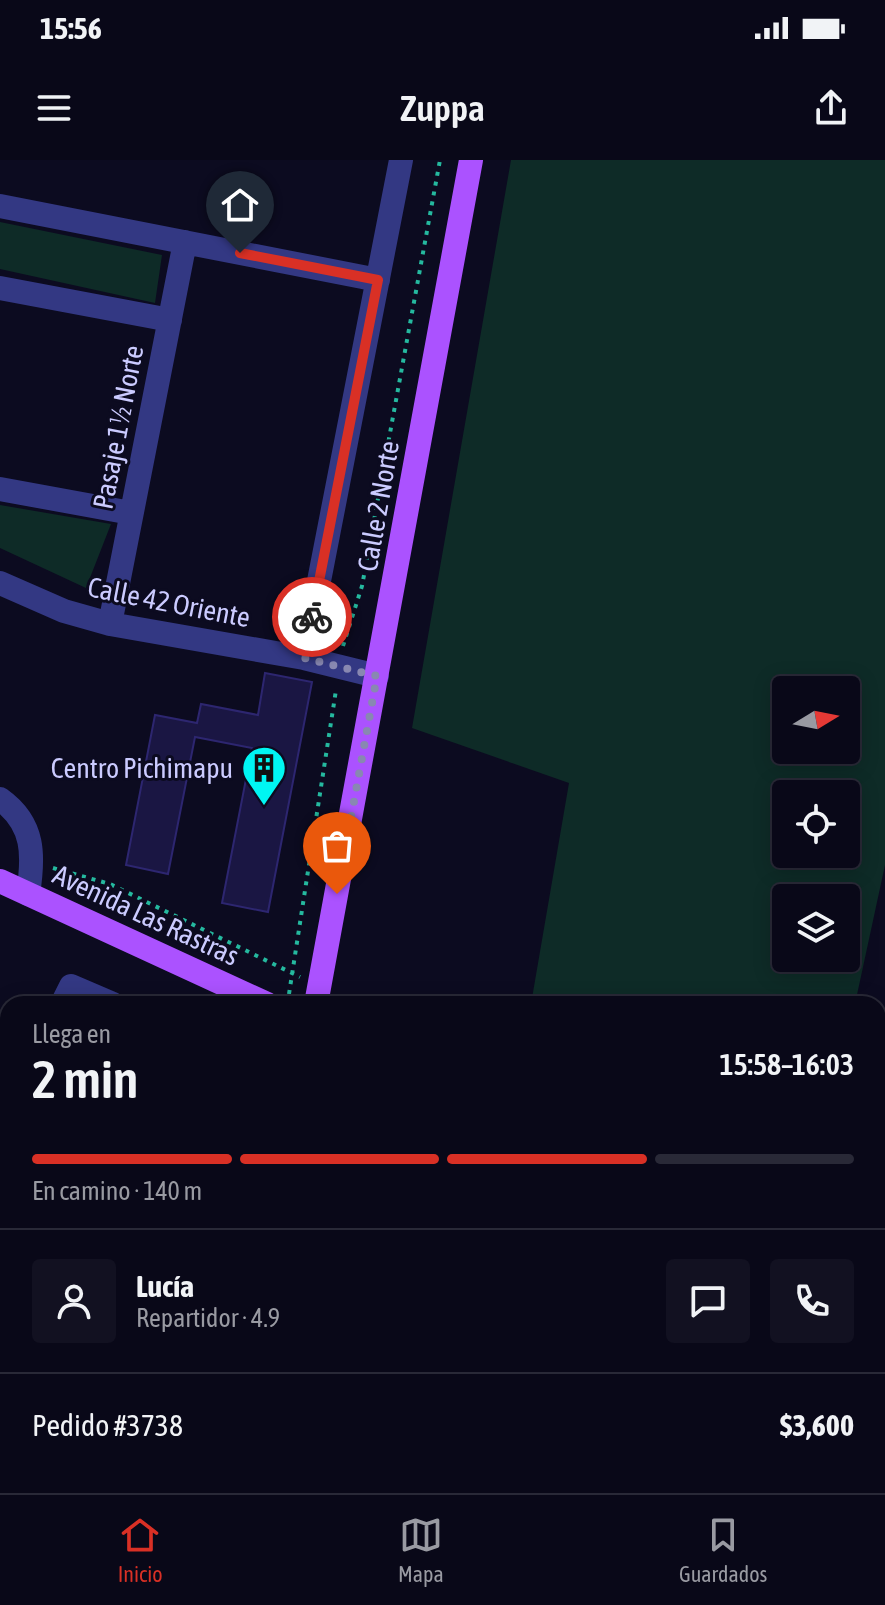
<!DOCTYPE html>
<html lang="es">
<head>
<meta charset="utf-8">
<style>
	:root { --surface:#090818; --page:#121121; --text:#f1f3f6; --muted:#999aa2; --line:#292937; --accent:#d93025 }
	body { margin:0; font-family:"Asap Condensed",sans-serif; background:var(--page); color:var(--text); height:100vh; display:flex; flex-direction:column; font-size:30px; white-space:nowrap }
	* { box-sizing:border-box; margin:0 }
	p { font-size:26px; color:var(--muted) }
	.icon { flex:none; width:44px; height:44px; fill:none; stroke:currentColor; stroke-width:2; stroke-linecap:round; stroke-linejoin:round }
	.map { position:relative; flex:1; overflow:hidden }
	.details { position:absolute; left:0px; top:836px; width:886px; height:498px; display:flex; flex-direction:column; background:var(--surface); border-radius:24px 24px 0 0; box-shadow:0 4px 20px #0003,0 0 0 2px var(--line) }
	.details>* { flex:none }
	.needle { width:52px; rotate:80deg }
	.controls { position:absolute; left:772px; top:516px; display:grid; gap:16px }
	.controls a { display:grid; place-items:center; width:88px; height:88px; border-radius:8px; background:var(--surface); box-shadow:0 4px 20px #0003,0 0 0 2px var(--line); font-size:40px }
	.pin { position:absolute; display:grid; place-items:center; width:68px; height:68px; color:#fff; margin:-82px -34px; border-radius:50% 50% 50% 0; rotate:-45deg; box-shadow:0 0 8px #0007 }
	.pin .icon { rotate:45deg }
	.courier { position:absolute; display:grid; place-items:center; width:80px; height:80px; margin:-40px; border:6px solid #d93025; border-radius:50%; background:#fff; color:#222; box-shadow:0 2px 10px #0007 }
	.head em { font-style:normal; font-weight:600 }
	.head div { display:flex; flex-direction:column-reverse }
	.head { display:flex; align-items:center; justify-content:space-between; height:136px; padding:0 32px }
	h1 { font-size:52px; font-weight:600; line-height:60px }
	.bar { display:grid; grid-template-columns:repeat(4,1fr); gap:12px 8px; align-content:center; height:96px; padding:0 32px }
	.bar i { height:10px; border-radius:6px; background:var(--line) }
	.bar .current { background:var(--accent) }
	.bar p { grid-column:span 4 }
	.line { display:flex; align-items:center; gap:20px; padding:0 32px; border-top:2px solid var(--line) }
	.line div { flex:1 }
	.round { display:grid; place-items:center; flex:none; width:84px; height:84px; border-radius:8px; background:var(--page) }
	.status { display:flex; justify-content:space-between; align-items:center; height:56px; padding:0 40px; background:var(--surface); direction:ltr }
	.status svg { height:22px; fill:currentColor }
	header { display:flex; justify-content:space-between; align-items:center; height:104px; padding:0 32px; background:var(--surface); font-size:36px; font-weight:600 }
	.tabs { display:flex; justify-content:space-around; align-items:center; height:112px; border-top:2px solid var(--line); background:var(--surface); font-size:22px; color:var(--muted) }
	.tabs a { display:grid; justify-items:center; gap:4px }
	.tabs .current { color:var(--accent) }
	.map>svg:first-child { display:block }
	.green { fill:#0e2b27; fill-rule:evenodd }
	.building { fill:#1a1643; stroke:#2d2670; stroke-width:2 }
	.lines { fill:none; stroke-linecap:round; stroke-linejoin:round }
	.path { stroke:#25b99f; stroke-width:4; stroke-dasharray:4 6; stroke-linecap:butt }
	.minor { stroke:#333883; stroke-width:24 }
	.major { stroke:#ab52ff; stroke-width:24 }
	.done { stroke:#8888b1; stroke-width:8; stroke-dasharray:0 14.4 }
	.route { stroke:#d93025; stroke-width:10 }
	.labels { text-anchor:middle; stroke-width:6; stroke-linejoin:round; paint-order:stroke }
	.street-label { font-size:28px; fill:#cbcbff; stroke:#0c0b20 }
	.poi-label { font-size:28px; fill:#cbcbff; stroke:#0c0b20; text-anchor:end }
</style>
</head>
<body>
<div class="status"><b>15:56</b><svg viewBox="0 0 49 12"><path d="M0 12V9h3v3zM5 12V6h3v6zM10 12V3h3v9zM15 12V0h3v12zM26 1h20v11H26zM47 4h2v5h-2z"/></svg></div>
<header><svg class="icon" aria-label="menu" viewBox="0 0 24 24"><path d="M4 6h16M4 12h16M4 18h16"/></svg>Zuppa<svg class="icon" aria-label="share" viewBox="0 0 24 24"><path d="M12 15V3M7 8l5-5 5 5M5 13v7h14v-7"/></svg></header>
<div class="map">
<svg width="885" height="1333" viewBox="0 0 885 1333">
	<rect width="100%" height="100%" fill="#0c0b20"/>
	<path class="green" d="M511,0H885V705L855,844H531L569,623L412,568ZM846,530V590H786V530ZM846,634V694H786V634ZM786,738H846V798H786Z
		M0,62L162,95L155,143L0,109Z
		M0,345L111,364L86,428L0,388Z
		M313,1326H595L594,1333H344Z"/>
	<path class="building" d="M265,513L312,522L268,752L222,743L252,588L195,577L168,714L126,705L155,555L197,563L201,544L258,555Z
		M0,1092L8,1095V1152L0,1170Z"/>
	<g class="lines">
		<path class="path" d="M343,486L362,426L440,0
			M53,708L110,724L300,817
			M289,834L336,530
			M340,838L352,844"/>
		<path class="minor" d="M0,46L378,120
			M0,128L170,160
			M0,329L131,353
			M0,423L64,451L110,464L304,498L377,516
			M110,464L185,82
			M304,498L401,0
			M0,639C35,664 34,696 28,734
			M62,844L71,826L113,844
			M0,971L8,955
			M878,1002L885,1004
			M0,1045L8,1063
			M878,1113L885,1115
			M231,1333L232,1326
			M615,1333L617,1326"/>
		<path class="major" d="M0,721L267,844
			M316,844L471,0"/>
	</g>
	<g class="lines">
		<path class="done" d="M312,457L304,498L377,516L337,734"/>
		<path class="route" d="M240,93L378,120L312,457"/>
	</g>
	<defs>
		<g id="building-pin" transform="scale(2.3)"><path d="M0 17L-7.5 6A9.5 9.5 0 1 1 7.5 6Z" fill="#00f6f3" stroke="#0c0b20"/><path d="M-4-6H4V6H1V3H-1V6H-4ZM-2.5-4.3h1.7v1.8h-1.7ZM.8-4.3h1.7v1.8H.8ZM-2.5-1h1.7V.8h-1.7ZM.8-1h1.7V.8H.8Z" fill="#111"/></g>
	</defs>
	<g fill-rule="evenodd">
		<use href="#building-pin" x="264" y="608"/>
	</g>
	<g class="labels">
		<g class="street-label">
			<text transform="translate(118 267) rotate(-79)" y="10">Pasaje 1½ Norte</text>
			<text transform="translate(378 346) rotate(-80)" y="10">Calle 2 Norte</text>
			<text transform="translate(169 442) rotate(11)" y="10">Calle 42 Oriente</text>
			<text transform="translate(146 755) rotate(25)" y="10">Avenida Las Rastras</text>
		</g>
		<g class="poi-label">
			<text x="233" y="618">Centro Pichimapu</text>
		</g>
	</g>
</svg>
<div class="controls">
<a><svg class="needle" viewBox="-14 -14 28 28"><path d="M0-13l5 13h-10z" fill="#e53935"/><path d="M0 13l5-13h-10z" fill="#999aa2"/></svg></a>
<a><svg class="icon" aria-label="locate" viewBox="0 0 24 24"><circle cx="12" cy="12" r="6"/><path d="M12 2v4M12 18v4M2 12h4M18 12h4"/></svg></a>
<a><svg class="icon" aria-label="layers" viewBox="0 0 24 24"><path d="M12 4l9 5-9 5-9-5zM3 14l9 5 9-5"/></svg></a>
</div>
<div class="pin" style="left:337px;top:734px;background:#ea580c"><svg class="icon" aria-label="bag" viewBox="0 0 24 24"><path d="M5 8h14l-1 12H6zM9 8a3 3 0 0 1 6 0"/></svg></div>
<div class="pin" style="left:240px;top:93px;background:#1f2937"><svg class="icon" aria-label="home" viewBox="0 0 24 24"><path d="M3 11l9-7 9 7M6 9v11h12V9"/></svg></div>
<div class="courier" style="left:312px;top:457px"><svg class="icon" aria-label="bike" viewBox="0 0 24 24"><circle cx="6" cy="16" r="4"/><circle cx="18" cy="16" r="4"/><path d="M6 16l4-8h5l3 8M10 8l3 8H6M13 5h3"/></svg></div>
<section class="details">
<div class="head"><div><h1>2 min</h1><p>Llega en</p></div><em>15:58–16:03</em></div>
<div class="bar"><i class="current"></i><i class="current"></i><i class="current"></i><i></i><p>En camino · 140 m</p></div>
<div class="line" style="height:144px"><a class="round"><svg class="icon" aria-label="person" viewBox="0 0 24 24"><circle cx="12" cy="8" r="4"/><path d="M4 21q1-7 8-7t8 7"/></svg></a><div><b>Lucía</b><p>Repartidor · 4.9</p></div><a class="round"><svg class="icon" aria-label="chat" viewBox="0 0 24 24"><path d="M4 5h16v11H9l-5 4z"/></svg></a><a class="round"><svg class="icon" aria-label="phone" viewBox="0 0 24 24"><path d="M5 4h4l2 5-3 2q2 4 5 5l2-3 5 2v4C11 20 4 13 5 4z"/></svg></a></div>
<div class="line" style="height:104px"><div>Pedido #3738</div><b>$3,600</b></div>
</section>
</div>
<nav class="tabs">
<a class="current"><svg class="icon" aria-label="home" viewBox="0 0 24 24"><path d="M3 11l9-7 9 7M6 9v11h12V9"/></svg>Inicio</a>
<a><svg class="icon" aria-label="map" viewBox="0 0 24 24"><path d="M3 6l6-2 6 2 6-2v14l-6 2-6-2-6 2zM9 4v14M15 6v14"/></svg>Mapa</a>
<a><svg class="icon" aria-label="saved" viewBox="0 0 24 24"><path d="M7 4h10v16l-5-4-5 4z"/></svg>Guardados</a>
</nav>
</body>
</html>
